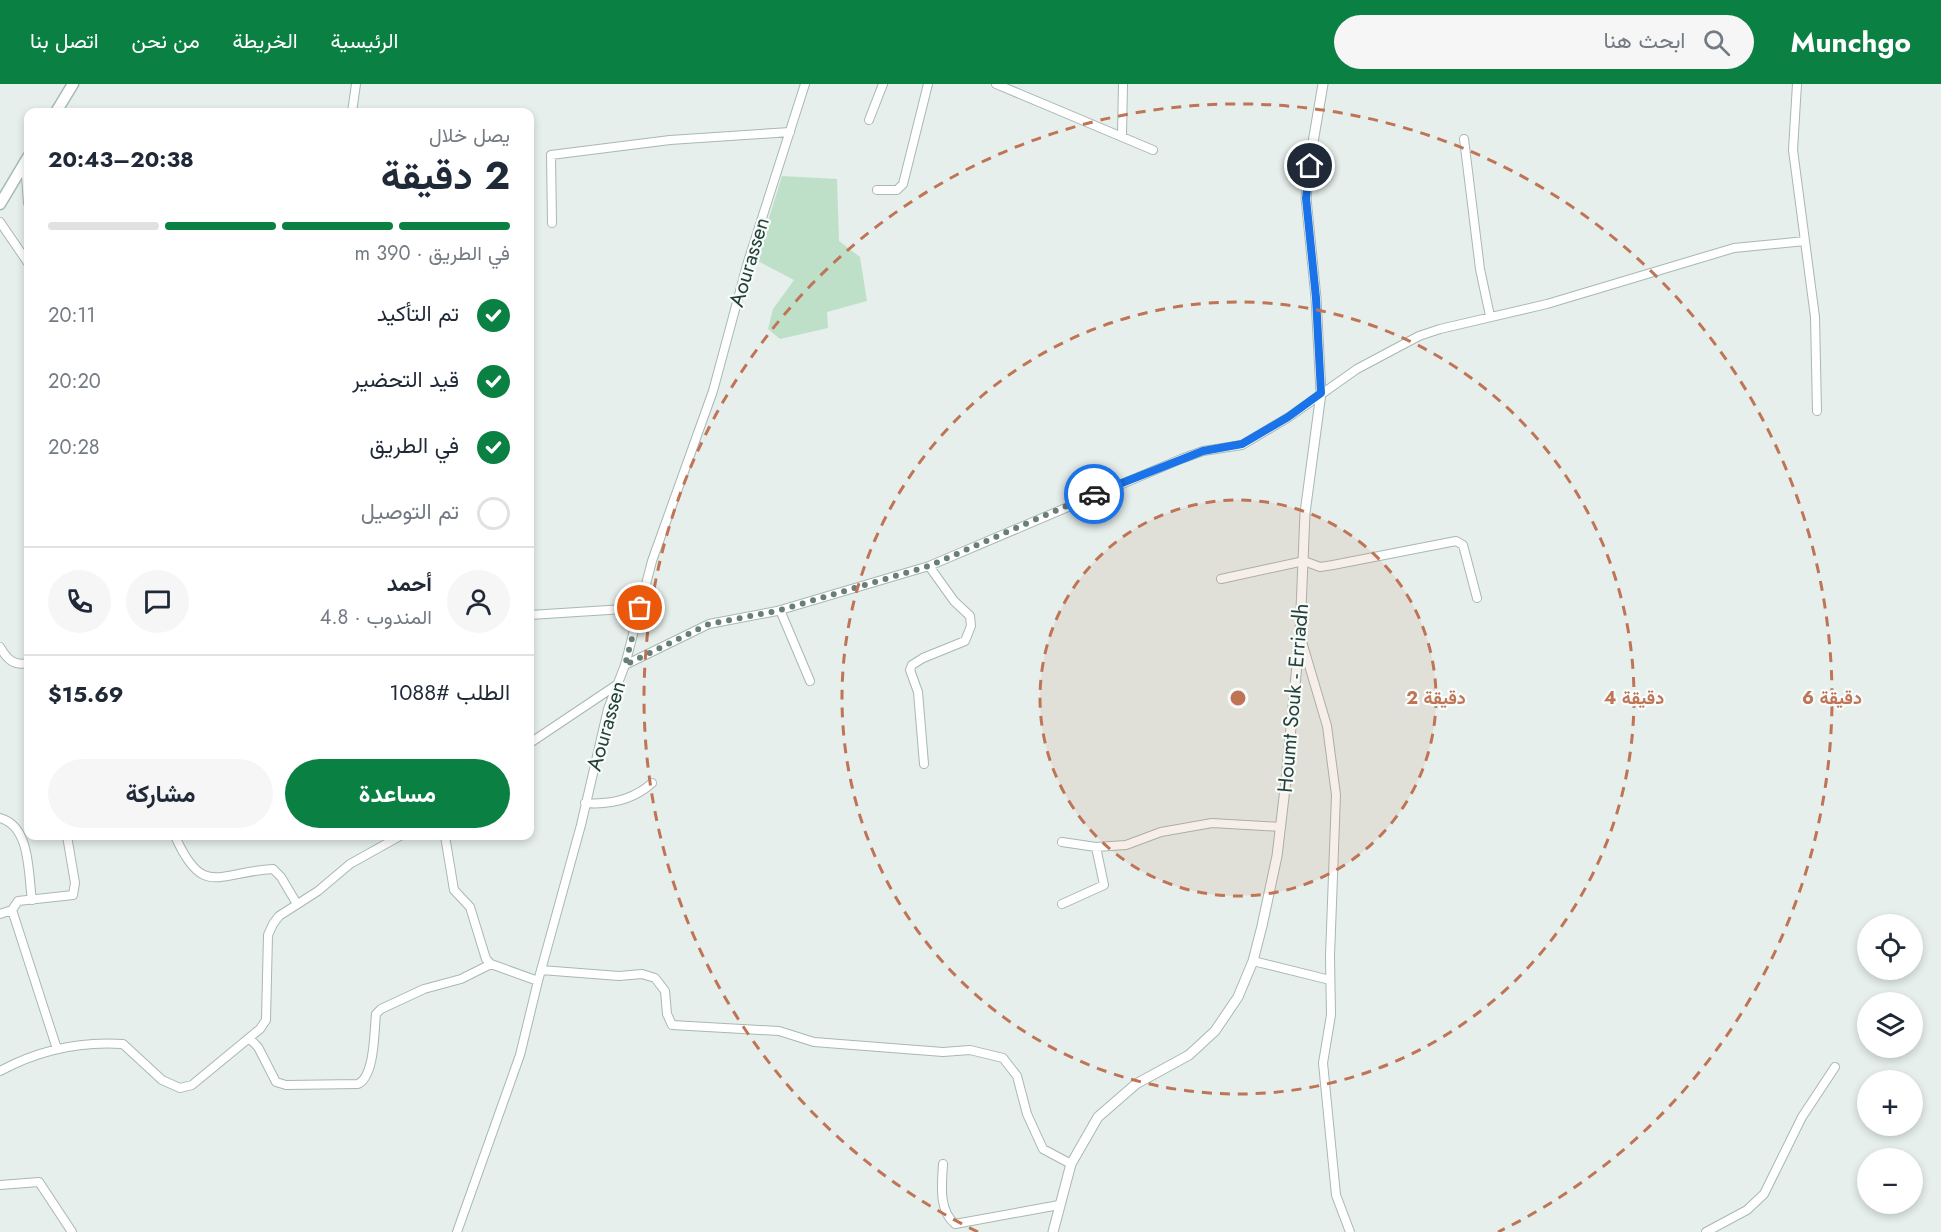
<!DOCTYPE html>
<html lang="ar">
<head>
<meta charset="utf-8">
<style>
	:root { --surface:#fff; --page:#f6f6f7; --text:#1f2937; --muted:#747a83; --line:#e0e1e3; --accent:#0b8043 }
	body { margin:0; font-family:Jost,Vazirmatn,sans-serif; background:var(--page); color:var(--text); direction:rtl; height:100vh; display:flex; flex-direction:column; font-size:22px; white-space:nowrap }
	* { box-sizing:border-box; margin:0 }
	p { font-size:20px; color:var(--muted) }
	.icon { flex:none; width:33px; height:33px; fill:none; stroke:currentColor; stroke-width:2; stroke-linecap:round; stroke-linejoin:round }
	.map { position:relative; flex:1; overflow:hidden; direction:ltr }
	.drawer { position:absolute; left:24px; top:24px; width:510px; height:732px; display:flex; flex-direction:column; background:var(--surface); border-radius:12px; box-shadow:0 3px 9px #0003; direction:rtl }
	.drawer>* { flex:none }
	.tools { position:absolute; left:1857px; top:830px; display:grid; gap:12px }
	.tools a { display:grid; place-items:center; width:66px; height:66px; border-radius:50%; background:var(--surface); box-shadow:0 3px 9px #0003; font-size:30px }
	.pin { position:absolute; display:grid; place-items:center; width:51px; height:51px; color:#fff; margin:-26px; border:3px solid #fff; border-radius:50%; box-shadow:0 2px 6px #0007 }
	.courier { position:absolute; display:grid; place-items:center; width:60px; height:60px; margin:-30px; border:4px solid #1a73e8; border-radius:50%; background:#fff; color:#222; box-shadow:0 2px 8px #0007 }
	.headline em { font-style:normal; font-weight:700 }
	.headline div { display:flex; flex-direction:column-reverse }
	.headline { display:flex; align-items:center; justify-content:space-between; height:102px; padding:0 24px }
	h1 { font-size:39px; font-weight:700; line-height:45px }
	.bar { display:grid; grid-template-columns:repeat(4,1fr); gap:9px 6px; align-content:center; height:72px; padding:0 24px }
	.bar i { height:8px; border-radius:4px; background:var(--line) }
	.bar .current { background:var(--accent) }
	.bar p { grid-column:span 4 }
	.line { display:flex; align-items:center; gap:15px; padding:0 24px; border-top:2px solid var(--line) }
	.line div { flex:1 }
	.round { display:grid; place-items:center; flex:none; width:63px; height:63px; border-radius:32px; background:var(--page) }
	ol { padding:0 24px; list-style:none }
	li { display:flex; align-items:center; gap:18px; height:66px }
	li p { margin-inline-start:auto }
	li .icon { padding:6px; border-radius:50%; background:var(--accent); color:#fff; stroke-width:4 }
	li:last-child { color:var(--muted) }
	li i { width:33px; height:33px; border:3px solid var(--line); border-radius:50% }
	.action { display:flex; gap:12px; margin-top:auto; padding:12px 24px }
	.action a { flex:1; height:69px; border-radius:36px; background:var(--accent); color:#fff; font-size:24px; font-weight:700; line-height:69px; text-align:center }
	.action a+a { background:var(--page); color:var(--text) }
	header { display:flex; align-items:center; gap:36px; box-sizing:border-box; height:84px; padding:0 30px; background:var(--accent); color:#fff }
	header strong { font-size:28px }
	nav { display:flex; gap:33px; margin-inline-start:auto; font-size:21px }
	.search { width:420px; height:54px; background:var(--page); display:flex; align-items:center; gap:15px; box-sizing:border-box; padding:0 21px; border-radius:33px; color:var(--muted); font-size:22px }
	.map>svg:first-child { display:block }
	.green { fill:#bfe0c8 }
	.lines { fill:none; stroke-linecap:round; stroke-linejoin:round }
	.minor-casing { stroke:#a8b8b2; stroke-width:10 }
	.tertiary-casing { stroke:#a8b8b2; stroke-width:11 }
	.secondary-casing { stroke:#a4bbb3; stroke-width:13 }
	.minor { stroke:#fff; stroke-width:8 }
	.tertiary { stroke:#fff; stroke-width:9 }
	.secondary { stroke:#fff; stroke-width:10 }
	.done { stroke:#687f78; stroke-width:6; stroke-dasharray:0 10.8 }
	.route { stroke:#1a73e8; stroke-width:8 }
	.ring { fill:none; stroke:#c07456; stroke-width:3; stroke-dasharray:10 8 }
	.labels { text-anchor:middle; stroke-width:4.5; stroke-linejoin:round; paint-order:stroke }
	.street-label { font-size:21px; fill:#24423a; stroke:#f7fbf9 }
	.centre { fill:#c07456; stroke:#f7fbf9; stroke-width:3 }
	.ring-label { font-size:18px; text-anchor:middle; font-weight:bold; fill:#c07456; stroke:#f7fbf9; stroke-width:4.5; stroke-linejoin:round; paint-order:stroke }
</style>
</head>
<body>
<header>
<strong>Munchgo</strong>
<div class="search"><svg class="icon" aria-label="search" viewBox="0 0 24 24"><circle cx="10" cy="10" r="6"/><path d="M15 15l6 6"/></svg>ابحث هنا</div>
<nav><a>الرئيسية</a><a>الخريطة</a><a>من نحن</a><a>اتصل بنا</a></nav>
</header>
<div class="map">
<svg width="1941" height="1148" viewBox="0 0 1941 1148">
	<rect width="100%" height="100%" fill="#e6efeb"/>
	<path class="green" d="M782,92L837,95L839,157L860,173L867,217L827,228L828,244L780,255L768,245L773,225L794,196L756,176Z"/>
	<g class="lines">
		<g class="minor-casing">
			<path id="minor" d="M996,0L1153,66
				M1797,0L1793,66L1815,233L1817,327
				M352,28L356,0
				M869,36L883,0
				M1122,51L1123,0
				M1464,55L1480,185L1490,232
				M25,78L28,119
				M877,106H897L903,100L928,0
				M0,138L28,179
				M552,139L551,71L670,56L790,48
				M1221,495L1304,477L1320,483L1333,481L1456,457L1463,461L1477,514
				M780,526L810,597
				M530,531L640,524
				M1300,551L1327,642L1336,711L1330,872L1331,931L1323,979L1336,1111L1350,1148
				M0,563C7,575 13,582 28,579
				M625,581L709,540L777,527L929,482L1181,375L1203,367L1242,361L1289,333L1357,285L1419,252L1440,245L1547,220L1734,164L1805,157
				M530,659L618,600
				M924,680L918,608L910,586L912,581L923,574L965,557L971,542L970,532L954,517L929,482
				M585,719C611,721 633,716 652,699
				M0,734C31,742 28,790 32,816
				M175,752C203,815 218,788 273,785L281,793L297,820
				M445,752L454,806L470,823L486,875L491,880L538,897
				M1062,758L1096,763L1126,761L1161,748L1212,739L1281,743
				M1062,820L1104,801L1096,763
				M0,830L12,826
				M1253,877L1330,896
				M541,886L619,892L642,890L655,894L665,907L667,930L672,941L779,947L814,958L943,968L970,966L1003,974L1017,992L1027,1030L1043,1065L1071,1080
				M249,954L258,963L276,998L286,1001L358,1000C375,992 374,948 376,930L381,925L424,905L461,895L491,880
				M57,965L12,826L18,817L73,811L75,799L67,752
				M0,987C37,967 80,957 123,960L162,996L180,1004L192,1001L260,945L266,936L268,851L273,840L279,832L318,807L350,780L400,752
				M943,1080C942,1099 938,1126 955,1140L1059,1121
				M0,1101L39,1098L72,1148
				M457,1148L520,971L538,897L581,741L608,625L625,581L652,477L713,307L747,181L805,0
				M1706,1148L1747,1126L1764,1110L1802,1033L1835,983"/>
		</g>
		<g class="tertiary-casing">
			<path id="tertiary" d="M1053,1148L1071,1080L1098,1033L1136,1000L1189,971L1215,947L1238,913L1253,877L1262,842L1277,772L1286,696L1300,549L1305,429L1321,309L1316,214L1306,114L1311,70L1323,0"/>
		</g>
		<g class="secondary-casing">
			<path id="secondary" d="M56,28L73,0
				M0,120L28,73"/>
		</g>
		<use href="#minor" class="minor"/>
		<use href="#tertiary" class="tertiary"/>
		<use href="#secondary" class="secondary"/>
	</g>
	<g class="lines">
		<path class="done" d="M640,524L625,581L709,540L777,527L929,482L1094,410"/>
		<path class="route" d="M1094,410L1203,367L1242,360L1288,333L1321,309L1316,214L1306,114L1310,82"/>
	</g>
	<circle cx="1238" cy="614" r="198" fill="#c07456" fill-opacity=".12"/>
	<g class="ring">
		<circle cx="1238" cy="614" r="198"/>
		<circle cx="1238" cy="614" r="396"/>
		<path d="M978 1148A594 594 0 1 1 1498 1148"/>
	</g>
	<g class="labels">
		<g class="street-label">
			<text transform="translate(749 178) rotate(-73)" y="7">Aourassen</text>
			<text transform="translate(1293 614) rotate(-85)" y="7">Houmt Souk - Erriadh</text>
			<text transform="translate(606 642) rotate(-74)" y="7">Aourassen</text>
		</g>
	</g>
	<circle cx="1238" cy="614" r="9" class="centre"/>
	<g class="ring-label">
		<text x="1436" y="620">2 دقيقة</text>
		<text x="1634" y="620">4 دقيقة</text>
		<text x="1832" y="620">6 دقيقة</text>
	</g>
</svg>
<div class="tools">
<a><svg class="icon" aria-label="locate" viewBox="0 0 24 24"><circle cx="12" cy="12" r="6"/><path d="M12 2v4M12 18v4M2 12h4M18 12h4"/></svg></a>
<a><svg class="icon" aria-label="layers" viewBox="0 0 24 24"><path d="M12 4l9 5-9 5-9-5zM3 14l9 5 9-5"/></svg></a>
<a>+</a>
<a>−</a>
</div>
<div class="pin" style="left:640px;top:524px;background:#ea580c"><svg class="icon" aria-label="bag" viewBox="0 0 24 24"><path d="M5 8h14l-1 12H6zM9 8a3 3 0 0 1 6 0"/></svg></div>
<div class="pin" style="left:1310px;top:82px;background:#1f2937"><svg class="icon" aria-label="home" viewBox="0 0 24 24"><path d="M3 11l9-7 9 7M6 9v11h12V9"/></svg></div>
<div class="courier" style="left:1094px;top:410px"><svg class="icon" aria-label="car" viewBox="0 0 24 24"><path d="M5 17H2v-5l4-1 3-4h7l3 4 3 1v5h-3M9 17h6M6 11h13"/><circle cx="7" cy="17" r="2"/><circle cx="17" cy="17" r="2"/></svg></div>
<section class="drawer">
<div class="headline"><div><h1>2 دقيقة</h1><p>يصل خلال</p></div><em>20:38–20:43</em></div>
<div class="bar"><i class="current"></i><i class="current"></i><i class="current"></i><i></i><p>في الطريق · 390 m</p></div>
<ol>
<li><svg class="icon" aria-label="check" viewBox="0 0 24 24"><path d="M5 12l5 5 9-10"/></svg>تم التأكيد<p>20:11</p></li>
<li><svg class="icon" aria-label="check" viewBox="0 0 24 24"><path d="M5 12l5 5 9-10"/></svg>قيد التحضير<p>20:20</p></li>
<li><svg class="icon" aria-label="check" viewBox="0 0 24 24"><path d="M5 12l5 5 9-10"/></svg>في الطريق<p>20:28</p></li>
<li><i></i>تم التوصيل</li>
</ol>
<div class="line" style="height:108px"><a class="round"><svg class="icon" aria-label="person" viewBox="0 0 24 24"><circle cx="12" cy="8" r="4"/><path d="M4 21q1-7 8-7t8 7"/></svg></a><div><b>أحمد</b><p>المندوب · 4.8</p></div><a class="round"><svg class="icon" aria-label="chat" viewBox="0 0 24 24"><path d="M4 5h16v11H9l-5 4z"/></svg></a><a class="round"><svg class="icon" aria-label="phone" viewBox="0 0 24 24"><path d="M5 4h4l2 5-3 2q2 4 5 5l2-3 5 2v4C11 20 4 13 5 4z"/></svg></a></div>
<div class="line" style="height:78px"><div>الطلب #1088</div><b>$15.69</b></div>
<div class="action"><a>مساعدة</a><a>مشاركة</a></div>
</section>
</div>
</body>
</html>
